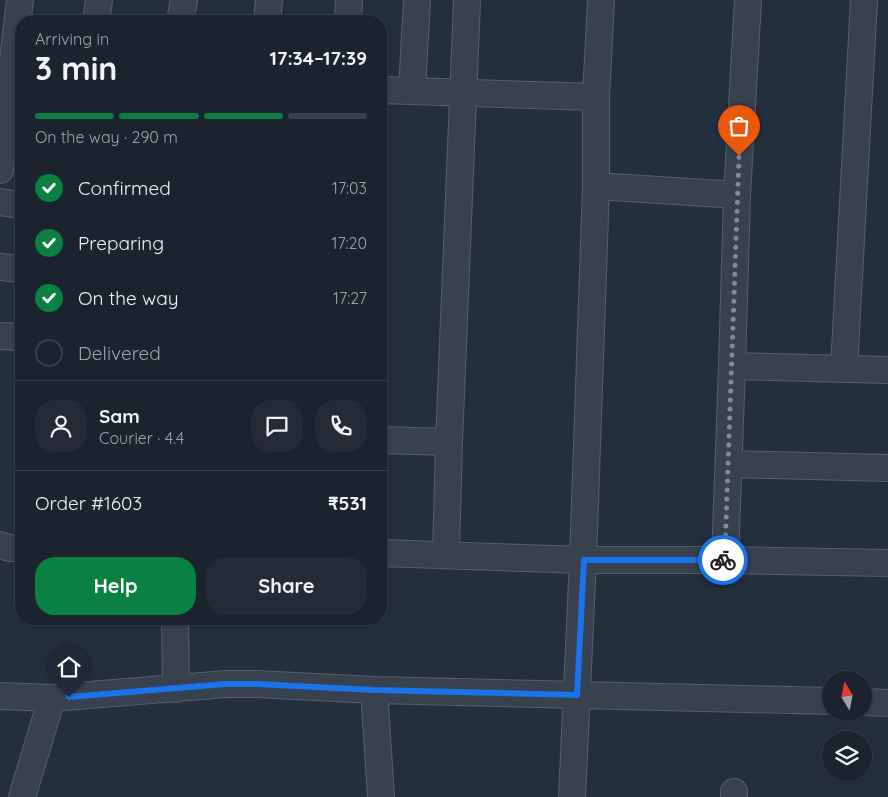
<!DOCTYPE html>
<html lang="en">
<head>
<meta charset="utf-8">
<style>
	:root { --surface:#1b232e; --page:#242b36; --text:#f1f3f6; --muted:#a0a4aa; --line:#39404a; --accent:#0b8043 }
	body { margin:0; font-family:Quicksand,sans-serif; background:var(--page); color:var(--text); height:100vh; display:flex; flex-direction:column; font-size:19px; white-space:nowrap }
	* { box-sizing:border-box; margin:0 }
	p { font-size:16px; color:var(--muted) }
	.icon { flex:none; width:28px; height:28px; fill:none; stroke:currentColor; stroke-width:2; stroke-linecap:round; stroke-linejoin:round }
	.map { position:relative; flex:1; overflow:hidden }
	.details { position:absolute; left:15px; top:15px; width:372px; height:610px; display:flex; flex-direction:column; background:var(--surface); border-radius:20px; box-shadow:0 1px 4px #0004,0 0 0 1px var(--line) }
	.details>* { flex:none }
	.needle { width:32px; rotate:350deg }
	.tools { position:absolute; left:822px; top:671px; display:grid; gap:10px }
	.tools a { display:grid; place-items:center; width:50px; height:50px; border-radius:50%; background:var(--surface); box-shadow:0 1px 4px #0004,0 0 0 1px var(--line); font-size:25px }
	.pin { position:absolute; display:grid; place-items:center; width:42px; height:42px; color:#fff; margin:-51px -21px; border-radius:50% 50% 50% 0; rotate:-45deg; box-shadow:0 0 5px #0007 }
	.pin .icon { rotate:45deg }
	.courier { position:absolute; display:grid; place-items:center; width:50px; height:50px; margin:-25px; border:4px solid #1a73e8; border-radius:50%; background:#fff; color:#222; box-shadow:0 1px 6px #0007 }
	.overview em { font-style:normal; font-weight:700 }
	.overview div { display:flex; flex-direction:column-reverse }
	.overview { display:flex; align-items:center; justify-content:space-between; height:85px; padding:0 20px }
	h1 { font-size:32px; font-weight:700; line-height:38px }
	.bar { display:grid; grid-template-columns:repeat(4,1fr); gap:8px 5px; align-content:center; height:60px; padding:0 20px }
	.bar i { height:6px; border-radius:4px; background:var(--line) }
	.bar .selected { background:var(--accent) }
	.bar p { grid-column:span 4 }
	.line { display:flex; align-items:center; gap:12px; padding:0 20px; border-top:1px solid var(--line) }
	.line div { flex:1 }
	.round { display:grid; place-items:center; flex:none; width:52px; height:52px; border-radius:20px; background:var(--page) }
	ol { padding:0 20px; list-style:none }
	li { display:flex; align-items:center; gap:15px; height:55px }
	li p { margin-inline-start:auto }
	li .icon { padding:5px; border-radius:50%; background:var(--accent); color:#fff; stroke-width:4 }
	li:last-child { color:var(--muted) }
	li i { width:28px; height:28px; border:2px solid var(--line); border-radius:50% }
	.action { display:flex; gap:10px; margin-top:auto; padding:10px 20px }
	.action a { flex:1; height:58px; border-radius:20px; background:var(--accent); color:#fff; font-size:20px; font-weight:700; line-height:58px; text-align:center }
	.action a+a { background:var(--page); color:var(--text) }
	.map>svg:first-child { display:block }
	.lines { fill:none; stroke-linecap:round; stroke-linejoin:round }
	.minor-casing { stroke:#565f6c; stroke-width:28 }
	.minor { stroke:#38414e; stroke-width:26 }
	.done { stroke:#828b98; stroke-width:5; stroke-dasharray:0 9 }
	.route { stroke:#1a73e8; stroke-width:6 }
</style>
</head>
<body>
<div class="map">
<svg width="888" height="797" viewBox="0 0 888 797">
	<rect width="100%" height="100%" fill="#242f3e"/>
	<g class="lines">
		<g class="minor-casing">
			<path id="minor" d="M96,21L99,0
				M180,21L184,0
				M267,21L269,0
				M348,21L349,0
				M381,90L596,97
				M412,90L417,0
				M0,170L20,0
				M596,186L737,195
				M0,202L21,205
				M0,267L21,269
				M0,336L21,337
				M732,366L888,370
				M844,368L864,0
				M381,440L449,442
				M729,464L888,468
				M0,545L9,548H21
				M381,553L583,560H725L888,563
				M446,554L449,442L467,0
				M725,560L732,366L737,195L748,0
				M175,619L176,689
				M374,690L381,797
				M0,696L52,698L22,797
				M52,698L226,684H257L374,690L831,701
				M864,702L888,703
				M572,797L583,560L596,186V97L601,0
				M734,797V792"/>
		</g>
		<use href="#minor" class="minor"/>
	</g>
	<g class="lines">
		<path class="done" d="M723,560H725L726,522L739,156"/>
		<path class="route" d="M69,697L226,684H257L374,690L577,695L584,560H723"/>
	</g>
</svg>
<div class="tools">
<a><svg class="needle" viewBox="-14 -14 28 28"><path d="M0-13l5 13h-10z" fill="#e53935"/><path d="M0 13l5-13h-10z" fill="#a0a4aa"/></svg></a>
<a><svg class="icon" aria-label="layers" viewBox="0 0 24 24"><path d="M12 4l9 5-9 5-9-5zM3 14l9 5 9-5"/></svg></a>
</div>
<div class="pin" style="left:739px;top:156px;background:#ea580c"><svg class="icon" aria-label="bag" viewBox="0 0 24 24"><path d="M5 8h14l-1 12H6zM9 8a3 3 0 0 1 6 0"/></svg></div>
<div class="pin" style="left:69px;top:697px;background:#1f2937"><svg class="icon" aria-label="home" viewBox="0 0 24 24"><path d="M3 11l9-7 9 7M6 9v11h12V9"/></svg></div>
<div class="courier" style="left:723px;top:560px"><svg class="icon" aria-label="bike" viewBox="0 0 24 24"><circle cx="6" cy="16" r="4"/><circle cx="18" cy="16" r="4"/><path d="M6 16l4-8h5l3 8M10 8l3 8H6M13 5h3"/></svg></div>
<section class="details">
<div class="overview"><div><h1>3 min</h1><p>Arriving in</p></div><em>17:34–17:39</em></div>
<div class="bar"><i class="selected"></i><i class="selected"></i><i class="selected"></i><i></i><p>On the way · 290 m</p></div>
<ol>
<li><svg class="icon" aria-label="check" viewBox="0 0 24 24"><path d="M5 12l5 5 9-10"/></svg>Confirmed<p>17:03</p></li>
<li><svg class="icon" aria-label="check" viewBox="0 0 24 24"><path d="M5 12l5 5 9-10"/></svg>Preparing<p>17:20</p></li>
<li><svg class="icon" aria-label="check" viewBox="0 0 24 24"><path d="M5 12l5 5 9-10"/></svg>On the way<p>17:27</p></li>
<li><i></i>Delivered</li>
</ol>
<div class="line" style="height:90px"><a class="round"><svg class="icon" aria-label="person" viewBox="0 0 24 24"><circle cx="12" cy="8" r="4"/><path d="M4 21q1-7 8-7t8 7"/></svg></a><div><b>Sam</b><p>Courier · 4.4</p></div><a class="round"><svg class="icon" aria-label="chat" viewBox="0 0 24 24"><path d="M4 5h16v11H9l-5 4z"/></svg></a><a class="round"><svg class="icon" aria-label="phone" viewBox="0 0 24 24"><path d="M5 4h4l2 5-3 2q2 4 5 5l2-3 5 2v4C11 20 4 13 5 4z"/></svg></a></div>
<div class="line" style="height:65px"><div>Order #1603</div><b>₹531</b></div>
<div class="action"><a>Help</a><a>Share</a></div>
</section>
</div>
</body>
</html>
